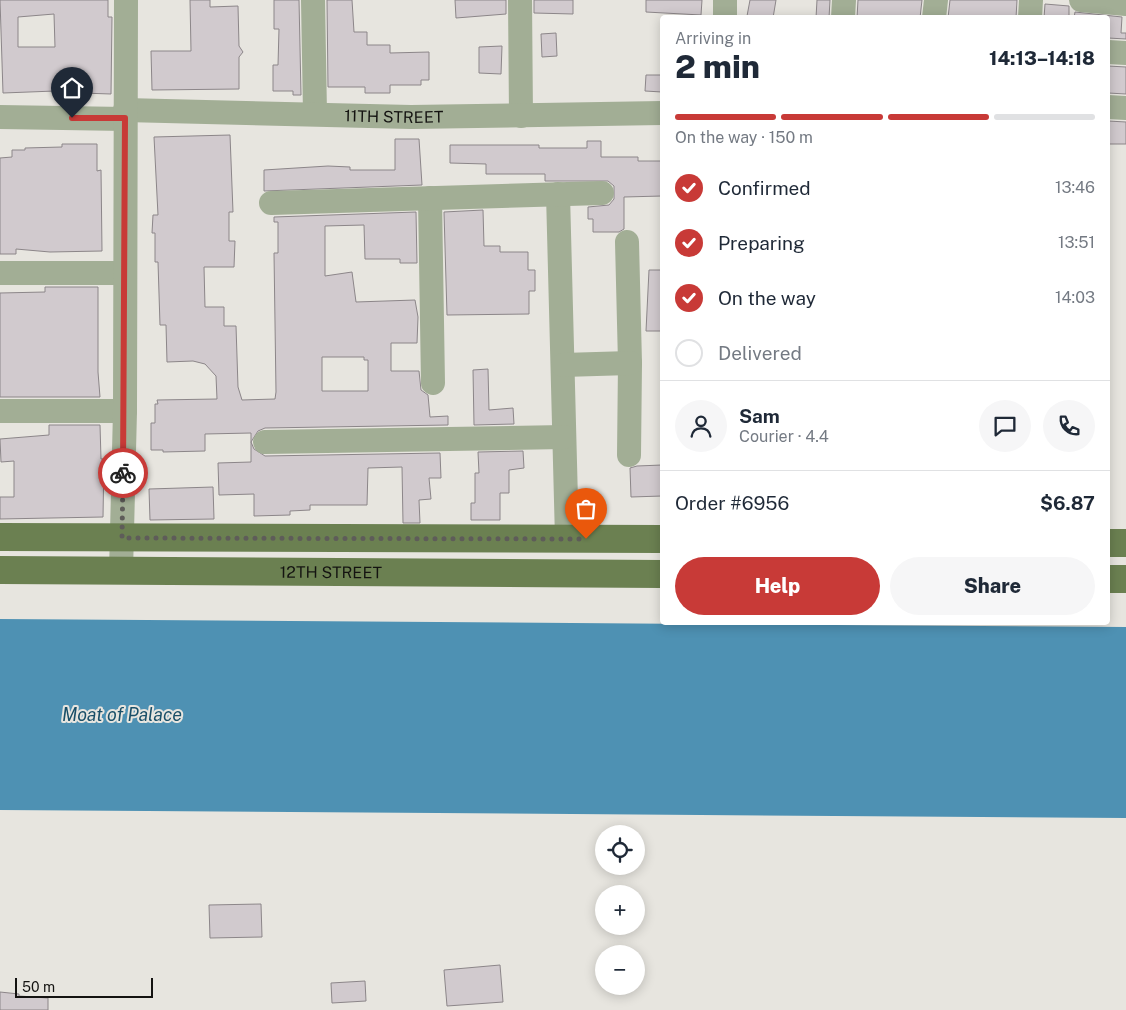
<!DOCTYPE html>
<html lang="en">
<head>
<meta charset="utf-8">
<style>
	:root { --surface:#fff; --page:#f6f6f7; --text:#1f2937; --muted:#747a83; --line:#e0e1e3; --accent:#c83a37 }
	body { margin:0; font-family:"Public Sans",sans-serif; background:var(--page); color:var(--text); height:100vh; display:flex; flex-direction:column; font-size:19px; white-space:nowrap }
	* { box-sizing:border-box; margin:0 }
	p { font-size:16px; color:var(--muted) }
	.icon { flex:none; width:28px; height:28px; fill:none; stroke:currentColor; stroke-width:2; stroke-linecap:round; stroke-linejoin:round }
	.map { position:relative; flex:1; overflow:hidden }
	.details { position:absolute; left:660px; top:15px; width:450px; height:610px; display:flex; flex-direction:column; background:var(--surface); border-radius:5px; box-shadow:0 2px 12px #0003 }
	.details>* { flex:none }
	.buttons { position:absolute; left:595px; top:825px; display:grid; gap:10px }
	.buttons a { display:grid; place-items:center; width:50px; height:50px; border-radius:50%; background:var(--surface); box-shadow:0 2px 12px #0003; font-size:25px }
	.scale { position:absolute; left:15px; bottom:12px; width:138px; box-sizing:border-box; padding-left:5px; border:2px solid #141311; border-top:0; font-size:14px; line-height:18px; white-space:nowrap; color:#141311; -webkit-text-stroke:4px #e7e5df; paint-order:stroke }
	.pin { position:absolute; display:grid; place-items:center; width:42px; height:42px; color:#fff; margin:-51px -21px; border-radius:50% 50% 50% 0; rotate:-45deg; box-shadow:0 0 5px #0007 }
	.pin .icon { rotate:45deg }
	.courier { position:absolute; display:grid; place-items:center; width:50px; height:50px; margin:-25px; border:4px solid #c83a37; border-radius:50%; background:#fff; color:#222; box-shadow:0 1px 6px #0007 }
	.summary em { font-style:normal; font-weight:800 }
	.summary div { display:flex; flex-direction:column-reverse }
	.summary { display:flex; align-items:center; justify-content:space-between; height:85px; padding:0 15px }
	h1 { font-size:32px; font-weight:800; line-height:38px }
	.bar { display:grid; grid-template-columns:repeat(4,1fr); gap:8px 5px; align-content:center; height:60px; padding:0 15px }
	.bar i { height:6px; border-radius:4px; background:var(--line) }
	.bar .on { background:var(--accent) }
	.bar p { grid-column:span 4 }
	.line { display:flex; align-items:center; gap:12px; padding:0 15px; border-top:1px solid var(--line) }
	.line div { flex:1 }
	.round { display:grid; place-items:center; flex:none; width:52px; height:52px; border-radius:26px; background:var(--page) }
	ol { padding:0 15px; list-style:none }
	li { display:flex; align-items:center; gap:15px; height:55px }
	li p { margin-inline-start:auto }
	li .icon { padding:5px; border-radius:50%; background:var(--accent); color:#fff; stroke-width:4 }
	li:last-child { color:var(--muted) }
	li i { width:28px; height:28px; border:2px solid var(--line); border-radius:50% }
	.cta { display:flex; gap:10px; margin-top:auto; padding:10px 15px }
	.cta a { flex:1; height:58px; border-radius:30px; background:var(--accent); color:#fff; font-size:20px; font-weight:800; line-height:58px; text-align:center }
	.cta a+a { background:var(--page); color:var(--text) }
	.map>svg:first-child { display:block }
	.water { fill:#4e91b3 }
	.building { fill:#d1cace; stroke:#8c8689; fill-rule:evenodd }
	.lines { fill:none; stroke-linecap:round; stroke-linejoin:round }
	.minor { stroke:#a2ae95; stroke-width:24 }
	.major { stroke:#6b8051; stroke-width:28 }
	.done { stroke:#5e5c59; stroke-width:5; stroke-dasharray:0 9 }
	.route { stroke:#c83a37; stroke-width:6 }
	.labels { text-anchor:middle; stroke-width:4; stroke-linejoin:round; paint-order:stroke }
	.street-label { font-size:16px; fill:#141311; stroke:#e7e5df }
	.water-label { font-size:18px; font-style:italic; fill:#194f68; stroke:#e7e5df }
</style>
</head>
<body>
<div class="map">
<svg width="1126" height="1010" viewBox="0 0 1126 1010">
	<rect width="100%" height="100%" fill="#e7e5df"/>
	<path class="water" d="M0,619L1126,627V818L0,810Z"/>
	<path class="building" d="M0,0H108V17H112L111,94L81,93V90L3,93ZM54,14L55,47H18V17Z
		M190,0H210V7L238,6L239,46L243,52L239,57V89L152,90L151,51H191Z
		M274,0H299L301,95H293V91H273V65H278L279,29H274Z
		M327,0H352L354,32H367V45H390V53L429,52V80H421V85H390V93H365V87H328Z
		M455,0H506V14L456,18Z
		M534,0H573V14L534,13Z
		M646,0H702L701,15L646,12Z
		M750,0H776L773,18L747,16Z
		M817,0H830L829,18H816Z
		M858,0H922L920,18H857Z
		M950,0H1017L1016,18H948Z
		M1045,4L1069,6V18H1044Z
		M1075,12L1122,17L1121,33H1126V39L1108,38V18H1074Z
		M556,33L557,56L542,57L541,34Z
		M502,46L501,74L479,73V47Z
		M1108,66L1126,67V94L1108,93Z
		M646,75H662V92L645,91Z
		M1108,121L1126,122V144H1108Z
		M230,135L233,212H229V241H235L234,267H204L205,307H224V326H236L238,387L242,400L275,399L276,392L274,253H278V222H274V217L416,212L417,263H400V259H365L364,225L325,226V276L352,272L356,302L415,300L418,317L417,343H391V371H419L421,390L428,395L430,417L448,416V425L265,428L258,431L251,442L254,449L265,456L440,453L441,478H429L431,499L419,500L420,523H403L402,467L368,468L367,505H310V510L290,511V515L254,516V494L219,495L218,463L251,462V433L205,434V451L163,452V450H151V423H155V404H158L157,400L217,399L216,376L205,364L193,361L167,362L166,325H160L158,262H155V233H152L153,215H158L154,137ZM322,357H364V360H368V391H322Z
		M395,139H419L422,185L264,191V170L328,166L350,167V170H395Z
		M587,141H601V157H638V161H661L662,196L624,197V229L619,232H593V219H588V207L609,205L614,199V186L608,181H545V174H486V164L450,163V145H539V148H587Z
		M62,144H97V171L101,170L102,251L50,252L16,249V254H0V158L12,157V150H25V148L62,147Z
		M483,210L484,246H500V252H528V270H535V291H529V314L447,315L444,212Z
		M649,270H662V331H646Z
		M45,287H98V372L100,397H0V293L45,292Z
		M488,369L489,410L513,408L514,424L474,425L473,370Z
		M49,425H100L101,459H104L103,517L0,519V497H14V461L1,462L0,439L49,435Z
		M523,451L524,468L509,470V493H500V520H471V503H475V473H479L478,452Z
		M662,465V496L631,497L630,468L637,466Z
		M213,487L214,519L150,520L149,489Z
		M261,904L262,937L210,938L209,905Z
		M500,965L503,1002L447,1006L444,970Z
		M365,981L366,1001L332,1003L331,983Z
		M0,992L19,994V996L48,998V1010H0Z"/>
	<g class="lines">
		<g class="minor">
			<path d="M313,0L315,113"/>
			<path d="M520,0L521,116"/>
			<path d="M1081,0L1126,4"/>
			<path d="M725,18V0"/>
			<path d="M843,18L844,0"/>
			<path d="M934,18L936,0"/>
			<path d="M1030,18L1031,0"/>
			<path d="M1108,52L1126,53"/>
			<path d="M1108,107L1126,108"/>
			<path id="s1" d="M125,110L411,117L662,113"/>
			<path d="M0,117L125,119"/>
			<path d="M558,194L567,539"/>
			<path d="M430,198L433,383"/>
			<path d="M271,203L602,193"/>
			<path d="M627,242L630,363L629,455"/>
			<path d="M0,273H125"/>
			<path d="M563,365L630,363"/>
			<path d="M0,411H125"/>
			<path d="M265,442L564,437"/>
			<path d="M121,572L125,411L126,0"/>
		</g>
		<g class="major">
			<path d="M0,537L662,539"/>
			<path d="M1108,543H1126"/>
			<path id="s2" d="M0,570L662,574"/>
			<path d="M1108,579H1126"/>
		</g>
	</g>
	<g class="lines">
		<path class="done" d="M123,473L122,538L586,539"/>
		<path class="route" d="M72,118H125L123,473"/>
	</g>
	<g class="labels">
		<g class="street-label">
			<text dy="6" stroke="none"><textPath href="#s1" startOffset="269">11TH STREET</textPath></text>
			<text dy="6" stroke="none"><textPath href="#s2" startOffset="331">12TH STREET</textPath></text>
		</g>
		<g class="water-label">
			<text x="122" y="721">Moat of Palace</text>
		</g>
	</g>
</svg>
<div class="buttons">
<a><svg class="icon" aria-label="locate" viewBox="0 0 24 24"><circle cx="12" cy="12" r="6"/><path d="M12 2v4M12 18v4M2 12h4M18 12h4"/></svg></a>
<a>+</a>
<a>−</a>
</div>
<div class="scale">50 m</div>
<div class="pin" style="left:586px;top:539px;background:#ea580c"><svg class="icon" aria-label="bag" viewBox="0 0 24 24"><path d="M5 8h14l-1 12H6zM9 8a3 3 0 0 1 6 0"/></svg></div>
<div class="pin" style="left:72px;top:118px;background:#1f2937"><svg class="icon" aria-label="home" viewBox="0 0 24 24"><path d="M3 11l9-7 9 7M6 9v11h12V9"/></svg></div>
<div class="courier" style="left:123px;top:473px"><svg class="icon" aria-label="bike" viewBox="0 0 24 24"><circle cx="6" cy="16" r="4"/><circle cx="18" cy="16" r="4"/><path d="M6 16l4-8h5l3 8M10 8l3 8H6M13 5h3"/></svg></div>
<section class="details">
<div class="summary"><div><h1>2 min</h1><p>Arriving in</p></div><em>14:13–14:18</em></div>
<div class="bar"><i class="on"></i><i class="on"></i><i class="on"></i><i></i><p>On the way · 150 m</p></div>
<ol>
<li><svg class="icon" aria-label="check" viewBox="0 0 24 24"><path d="M5 12l5 5 9-10"/></svg>Confirmed<p>13:46</p></li>
<li><svg class="icon" aria-label="check" viewBox="0 0 24 24"><path d="M5 12l5 5 9-10"/></svg>Preparing<p>13:51</p></li>
<li><svg class="icon" aria-label="check" viewBox="0 0 24 24"><path d="M5 12l5 5 9-10"/></svg>On the way<p>14:03</p></li>
<li><i></i>Delivered</li>
</ol>
<div class="line" style="height:90px"><a class="round"><svg class="icon" aria-label="person" viewBox="0 0 24 24"><circle cx="12" cy="8" r="4"/><path d="M4 21q1-7 8-7t8 7"/></svg></a><div><b>Sam</b><p>Courier · 4.4</p></div><a class="round"><svg class="icon" aria-label="chat" viewBox="0 0 24 24"><path d="M4 5h16v11H9l-5 4z"/></svg></a><a class="round"><svg class="icon" aria-label="phone" viewBox="0 0 24 24"><path d="M5 4h4l2 5-3 2q2 4 5 5l2-3 5 2v4C11 20 4 13 5 4z"/></svg></a></div>
<div class="line" style="height:65px"><div>Order #6956</div><b>$6.87</b></div>
<div class="cta"><a>Help</a><a>Share</a></div>
</section>
</div>
</body>
</html>
